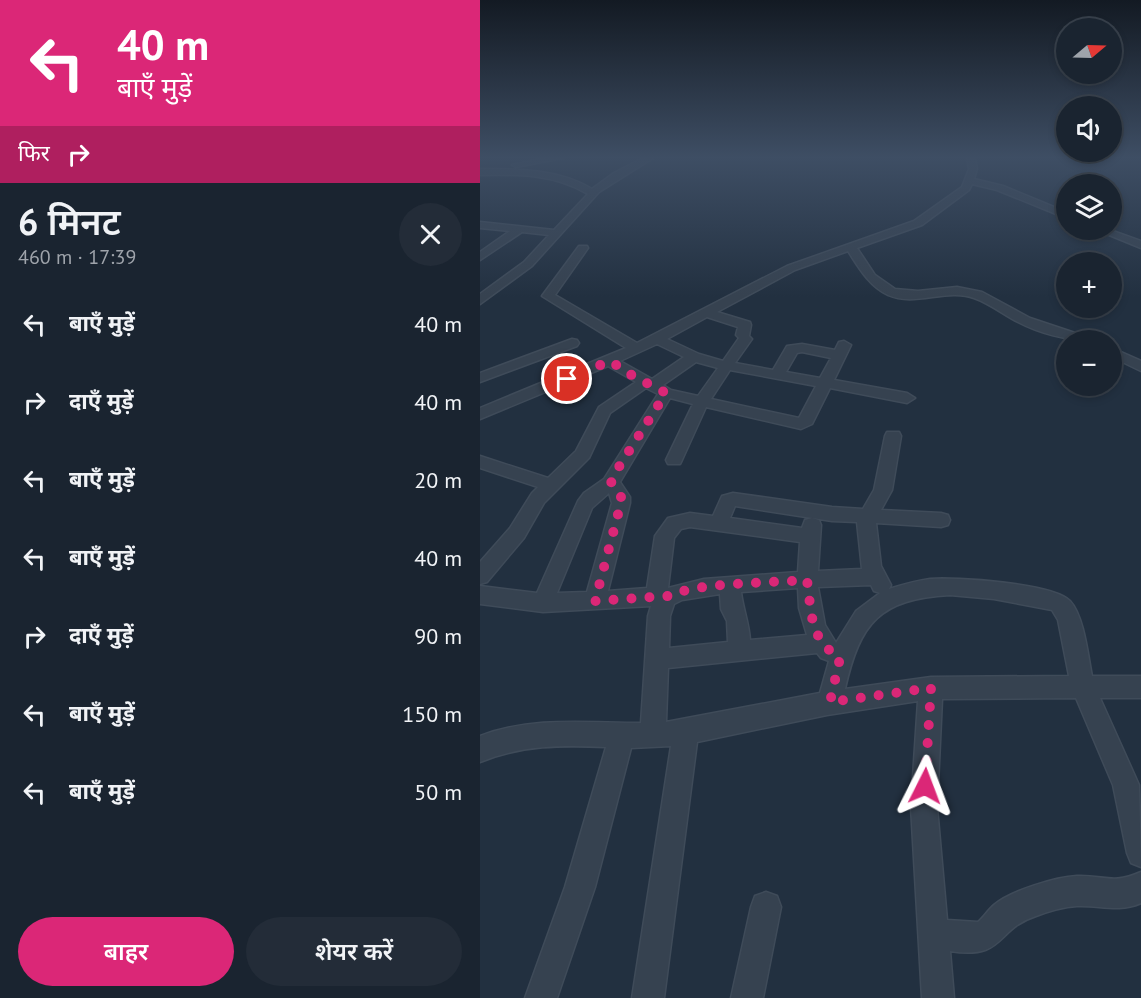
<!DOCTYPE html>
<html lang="hi">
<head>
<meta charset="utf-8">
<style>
	body { margin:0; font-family:"PT Sans","Noto Sans Devanagari",sans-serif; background:#232c38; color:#f1f3f6; height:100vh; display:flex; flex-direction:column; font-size:22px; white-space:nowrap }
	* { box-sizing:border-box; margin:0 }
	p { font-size:20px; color:#9fa4ab }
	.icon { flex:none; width:33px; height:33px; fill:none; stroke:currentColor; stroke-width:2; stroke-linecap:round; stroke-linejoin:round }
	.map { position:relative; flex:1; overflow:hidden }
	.details { display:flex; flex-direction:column; background:#1a2430; width:480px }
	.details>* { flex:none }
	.hud { background:#db2777; color:#fff; overflow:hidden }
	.needle { width:39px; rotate:71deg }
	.buttons { position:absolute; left:576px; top:18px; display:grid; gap:12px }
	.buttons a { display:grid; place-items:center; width:66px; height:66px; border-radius:50%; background:#1a2430; box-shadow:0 3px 9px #0003,0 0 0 2px #38414c; font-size:30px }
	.pin { position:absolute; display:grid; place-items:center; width:51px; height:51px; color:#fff; margin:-26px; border:3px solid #fff; border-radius:50%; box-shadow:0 2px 6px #0007 }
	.me { position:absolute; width:66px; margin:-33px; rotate:3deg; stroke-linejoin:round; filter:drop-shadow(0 0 4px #0008) }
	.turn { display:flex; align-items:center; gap:21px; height:126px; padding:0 18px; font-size:27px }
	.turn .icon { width:78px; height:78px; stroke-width:2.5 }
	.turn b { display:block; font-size:42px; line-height:51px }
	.then { display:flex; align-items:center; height:57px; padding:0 18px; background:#0003; gap:12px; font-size:22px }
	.round { display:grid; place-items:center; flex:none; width:63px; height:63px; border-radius:32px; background:#232c38 }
	.head { display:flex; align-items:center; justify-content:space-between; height:102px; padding:0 18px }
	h1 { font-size:36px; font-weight:600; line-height:45px }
	.primary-button { display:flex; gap:12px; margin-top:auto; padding:12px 18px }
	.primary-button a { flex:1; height:69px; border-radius:36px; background:#db2777; color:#fff; font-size:24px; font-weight:600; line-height:69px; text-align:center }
	.primary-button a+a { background:#232c38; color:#f1f3f6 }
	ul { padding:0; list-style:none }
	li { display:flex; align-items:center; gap:18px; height:78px; padding:0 18px }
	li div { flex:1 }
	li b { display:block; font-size:22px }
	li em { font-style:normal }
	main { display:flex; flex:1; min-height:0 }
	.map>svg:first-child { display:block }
</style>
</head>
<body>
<main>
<section class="details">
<div class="hud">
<div class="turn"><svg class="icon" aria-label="left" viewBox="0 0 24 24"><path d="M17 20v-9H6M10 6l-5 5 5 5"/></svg><div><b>40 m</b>बाएँ मुड़ें</div></div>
<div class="then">फिर<svg class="icon" aria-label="right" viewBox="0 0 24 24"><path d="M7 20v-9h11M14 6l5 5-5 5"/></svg></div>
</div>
<div class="head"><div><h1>6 मिनट</h1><p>460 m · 17:39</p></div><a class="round"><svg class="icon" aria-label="close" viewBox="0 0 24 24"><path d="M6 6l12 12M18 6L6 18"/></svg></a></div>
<ul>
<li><svg class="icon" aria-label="left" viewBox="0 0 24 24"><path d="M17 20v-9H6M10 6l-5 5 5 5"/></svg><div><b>बाएँ मुड़ें</b></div><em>40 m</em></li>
<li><svg class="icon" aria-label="right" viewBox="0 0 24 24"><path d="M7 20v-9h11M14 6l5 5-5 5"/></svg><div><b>दाएँ मुड़ें</b></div><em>40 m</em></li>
<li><svg class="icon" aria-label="left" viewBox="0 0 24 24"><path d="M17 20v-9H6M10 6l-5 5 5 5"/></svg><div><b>बाएँ मुड़ें</b></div><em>20 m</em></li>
<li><svg class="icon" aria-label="left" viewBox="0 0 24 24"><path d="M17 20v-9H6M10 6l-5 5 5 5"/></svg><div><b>बाएँ मुड़ें</b></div><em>40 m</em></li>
<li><svg class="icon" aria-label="right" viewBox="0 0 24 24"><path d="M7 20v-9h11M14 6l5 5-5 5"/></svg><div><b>दाएँ मुड़ें</b></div><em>90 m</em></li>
<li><svg class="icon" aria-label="left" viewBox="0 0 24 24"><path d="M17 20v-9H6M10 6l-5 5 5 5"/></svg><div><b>बाएँ मुड़ें</b></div><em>150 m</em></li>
<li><svg class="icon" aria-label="left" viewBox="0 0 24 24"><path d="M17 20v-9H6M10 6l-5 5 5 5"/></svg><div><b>बाएँ मुड़ें</b></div><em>50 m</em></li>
</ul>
<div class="primary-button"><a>बाहर</a><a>शेयर करें</a></div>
</section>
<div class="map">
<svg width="661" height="998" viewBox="0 0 661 998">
	<rect width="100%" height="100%" fill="#223040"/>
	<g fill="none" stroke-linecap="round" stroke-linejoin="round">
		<defs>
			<path id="minor" d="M66 158H83L36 167 32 165Z
				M163 158H173L119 192 52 266 0 304V294L44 262 69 235 42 232 0 260V252L30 231 0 228V222L74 230 108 194C74 174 38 174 0 175V169C39 169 78 169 112 189L134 173Z
				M487 158H495L497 169 494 179 523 186 586 212V218L517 190 492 184 489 190 442 225 377 248 395 275 415 289 438 291 477 287 502 292 550 318 607 337 608 340C585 340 559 333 538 322 524 315 509 303 494 298 467 288 435 307 408 295 389 286 379 268 368 251L315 270 237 312 270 322 271 325 269 336 272 339 255 363 293 370 307 346 322 344 355 350 359 342 364 341 371 345 354 380 427 393 435 398 427 403 350 388 332 424 321 429 226 407 202 460 200 464H188L186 460 213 404 190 398 140 482 150 497V503L128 591 167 588 175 536 188 518 210 513 233 516 242 496 253 493 352 507 383 509 394 490 405 436 407 432H419L421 436 412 490 401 510 461 513 468 515 470 520 468 525 461 527 396 523 401 566 411 585 409 589C422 585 435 581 450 579 475 577 573 583 590 601 604 616 608 656 612 676H661V698H620L659 785 661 867 651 863 647 853 633 785 596 698 462 699 457 807 467 920 498 922C504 917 508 910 514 905 530 891 576 877 597 876 626 875 631 885 661 872V903C638 913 620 905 597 906 583 907 569 911 556 916 515 929 526 960 470 951L474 998H442L431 807 438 701 347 715 217 742 184 998H152L191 746 151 748 115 887 77 998H45L85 887 126 747C82 745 42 745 0 762V736C53 716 106 723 161 723L168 616 171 606 63 612 0 604V586L57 593 98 501 104 493 124 479 178 394 166 388 130 413 109 458 64 503 44 538 7 582 0 584V562L30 528 52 493 58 487 0 468V456L68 478 96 451 119 407 156 382 128 366 0 419V408L146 348 62 296 99 246H107L108 248 75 295 157 343 307 266 434 221 482 187 489 169ZM227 317 258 327 256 335 259 338 243 361 219 354 187 339ZM177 344 204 357 172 379 140 361ZM322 352 351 358 340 378 306 372 317 353ZM216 362 238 368 218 396 191 390 183 385ZM250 370 336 386 319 418 231 399ZM129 493 132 503 107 592 77 593 112 508ZM255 506 352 521 377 522 382 569 338 571 341 525 339 520 332 518 325 520 322 528 250 518ZM210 527 320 542 318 572 224 579 188 588 194 538 201 529ZM391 585 394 591 400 593 376 611 356 643 345 625 338 587ZM318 588 319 608 327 635 270 640C269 623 263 609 261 592ZM240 594 241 609 247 621 248 642 189 648 190 616 194 604 202 600ZM470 595 514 599 572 610 578 620 589 676 451 677 365 689C380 622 400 599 470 595ZM337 653 341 658 349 661 340 693 186 722 188 668Z
				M617 230H630L661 241V248Z
				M92 339 97 340 99 343 97 346 0 382V373Z
				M632 348 661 361V371L632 357Z
				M286 892 297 896 301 907 283 998H251L271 907 275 896Z"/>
		</defs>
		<use href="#minor" stroke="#3f4b59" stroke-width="3"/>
		<use href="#minor" fill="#364250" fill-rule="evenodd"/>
	</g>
	<linearGradient id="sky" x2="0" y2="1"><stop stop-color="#131a23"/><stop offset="0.53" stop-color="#3e4e64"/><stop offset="1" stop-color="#3e4e64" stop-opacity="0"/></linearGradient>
	<rect width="661" height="297" fill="url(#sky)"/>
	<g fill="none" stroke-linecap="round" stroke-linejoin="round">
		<path stroke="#db2777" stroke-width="10" stroke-dasharray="0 18" d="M87 379 130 361 153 376 186 393 135 473 131 483 141 497V503L115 601 189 596C218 582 292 583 327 580 332 614 329 639 360 658L350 702 451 688 445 786"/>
	</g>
</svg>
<div class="buttons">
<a><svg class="needle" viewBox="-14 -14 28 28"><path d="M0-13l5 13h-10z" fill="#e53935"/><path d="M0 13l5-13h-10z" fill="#9fa4ab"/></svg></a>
<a><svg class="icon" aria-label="sound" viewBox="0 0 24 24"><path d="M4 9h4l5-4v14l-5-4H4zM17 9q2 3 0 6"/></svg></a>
<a><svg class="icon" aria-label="layers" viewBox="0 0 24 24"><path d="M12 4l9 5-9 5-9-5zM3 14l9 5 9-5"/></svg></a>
<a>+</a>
<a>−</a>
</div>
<div class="pin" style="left:87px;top:379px;background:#d93025"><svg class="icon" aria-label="arrive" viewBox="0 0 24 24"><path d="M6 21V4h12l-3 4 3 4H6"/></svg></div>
<svg class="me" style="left:445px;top:786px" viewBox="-20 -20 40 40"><path d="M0-17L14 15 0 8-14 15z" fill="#db2777" stroke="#fff" stroke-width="4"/></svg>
</div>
</main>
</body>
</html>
